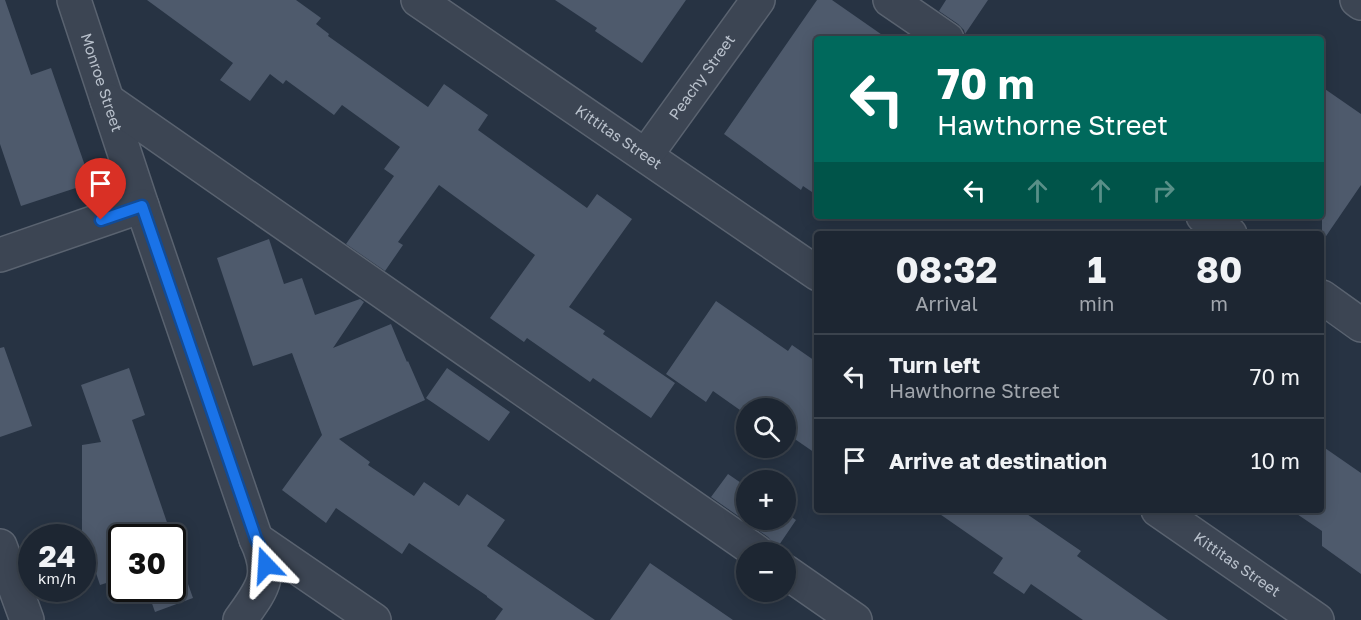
<!DOCTYPE html>
<html lang="en">
<head>
<meta charset="utf-8">
<style>
	body { margin:0; font-family:"Golos Text",sans-serif; background:#2a323e; color:#f1f3f6; height:100vh; display:flex; flex-direction:column; font-size:22px; white-space:nowrap }
	* { box-sizing:border-box; margin:0 }
	p { font-size:20px; color:#a0a5ac }
	.icon { flex:none; width:33px; height:33px; fill:none; stroke:currentColor; stroke-width:2; stroke-linecap:round; stroke-linejoin:round }
	.map { position:relative; flex:1; overflow:hidden }
	.panel { position:absolute; left:814px; top:231px; width:510px; height:282px; display:flex; flex-direction:column; background:#1d2632; border-radius:6px; box-shadow:0 3px 15px #0003,0 0 0 2px #3b434d }
	.panel>* { flex:none }
	.hud { position:absolute; left:814px; top:36px; width:510px; height:183px; border-radius:6px; box-shadow:0 3px 15px #0003,0 0 0 2px #3b434d; background:#00695c; color:#fff; overflow:hidden }
	.controls { position:absolute; left:736px; top:398px; display:grid; gap:12px }
	.controls a { display:grid; place-items:center; width:60px; height:60px; border-radius:50%; background:#1d2632; box-shadow:0 3px 15px #0003,0 0 0 2px #3b434d; font-size:30px }
	.speed { position:absolute; left:18px; top:524px; display:flex; gap:12px; font-size:30px; font-weight:700; text-align:center }
	.speed>* { display:grid; place-content:center; width:78px; height:78px; border-radius:50%; background:#1d2632; box-shadow:0 3px 15px #0003,0 0 0 2px #3b434d; line-height:1 }
	.speed small { font-size:15px; font-weight:400 }
	.speed .limit { border:3px solid #111; border-radius:9px; background:#fff; color:#111 }
	.pin { position:absolute; display:grid; place-items:center; width:51px; height:51px; color:#fff; margin:-62px -26px; border-radius:50% 50% 50% 0; rotate:-45deg; box-shadow:0 0 6px #0007 }
	.pin .icon { rotate:45deg }
	.me { position:absolute; width:66px; margin:-33px; rotate:340deg; stroke-linejoin:round; filter:drop-shadow(0 0 4px #0008) }
	.turn { display:flex; align-items:center; gap:21px; height:126px; padding:0 24px; font-size:27px }
	.turn .icon { width:78px; height:78px; stroke-width:2.5 }
	.turn b { display:block; font-size:42px; line-height:51px }
	.lanes { display:flex; align-items:center; height:57px; padding:0 24px; background:#0003; justify-content:center; gap:30px; direction:ltr }
	.lanes .off { opacity:.35 }
	.eta { display:flex; justify-content:space-evenly; align-items:center; height:102px; text-align:center }
	.eta b { font-size:36px; font-weight:700; line-height:42px }
	ul { padding:0; list-style:none }
	li { display:flex; align-items:center; gap:18px; height:84px; padding:0 24px; border-top:2px solid #3b434d }
	li div { flex:1 }
	li b { display:block; font-size:22px }
	li em { font-style:normal }
	.map>svg:first-child { display:block }
</style>
</head>
<body>
<div class="map">
<svg width="1361" height="620" viewBox="0 0 1361 620">
	<rect width="100%" height="100%" fill="#273343"/>
	<path fill="#4e5a6c" d="M0 0H5L31 75 51 68 91 183 21 206 0 144Z
		M147 0H296L321 18 316 24 329 34 328 36 428 107 444 84 488 115 478 130 587 208 597 194 632 219 569 307 605 331 603 334 675 383 651 418 593 378 590 382 527 338 524 342 490 318 535 255 439 185 398 242 403 245 385 271 346 244 394 176 384 169 400 147 342 105 334 115 286 80 283 84 270 74 250 101 220 80 233 63Z
		M555 0H686L642 63 595 31 597 28Z
		M817 0H832L888 39H818V196L803 186 801 190 724 134Z
		M946 0H988L965 34 964 30 958 24 939 11Z
		M1322 87 1361 114V185L1322 242Z
		M269 239 284 284 302 278 315 315 360 299 364 302 333 348 391 324 407 362 408 361 425 400 339 439 370 462 368 465 414 496 424 482 459 506 467 494 505 520 487 546 595 620H495L503 609 487 597V596L409 543 402 554 336 508 326 523 282 490 322 435 292 353 253 366 217 258Z
		M716 301 788 351 792 345 818 363V455L786 433V408H747V415L713 391 706 402 666 374Z
		M4 347 32 426 0 437V348Z
		M129 368 145 415 132 420 172 537H122V578L100 585 96 573 82 577V445L101 442 81 385Z
		M447 368 510 412 489 441 426 398Z
		M1322 446 1361 473V574L1322 546V531L1291 510H1322Z
		M728 474 747 487V519H786V513L796 520 775 551 774 544 768 537 711 497Z
		M934 510H1021L1081 551 1077 556 1168 620H1083L1031 584 1024 594 993 573 1003 558Z
		M172 539 193 598 155 612 148 592 141 594 139 588H172Z
		M32 555V578L24 558Z
		M650 563 733 620H610Z"/>
	<g fill="none" stroke-linecap="round" stroke-linejoin="round">
		<defs>
			<g id="minor">
				<path id="s1" d="M74 0 142 206 256 539C274 577 262 589 240 620"/>
				<path id="s2" d="M418 0 818 274"/>
				<path d="M890 0 947 39"/>
				<path d="M1357 0 1361 3"/>
				<path d="M107 100 757 552"/>
				<path id="s3" d="M646 155 758 0"/>
				<path d="M1203 216 1230 234"/>
				<path d="M0 255 142 206"/>
				<path d="M1322 297 1361 325"/>
				<path id="s4" d="M1158 510 1317 620"/>
				<path d="M256 539 374 620"/>
				<path d="M0 546 27 620"/>
				<path d="M786 572 855 620"/>
			</g>
		</defs>
		<use href="#minor" stroke="#5a6370" stroke-width="36"/>
		<use href="#minor" stroke="#3c4553" stroke-width="33"/>
	</g>
	<g fill="none" stroke-linecap="round" stroke-linejoin="round">
		<defs>
			<path id="route" d="M101 220 142 206 256 539 263 553 266 565"/>
		</defs>
		<use href="#route" stroke="#114b97" stroke-width="15"/>
		<use href="#route" stroke="#1a73e8" stroke-width="10"/>
	</g>
	<g text-anchor="middle" stroke-width="4.5" stroke-linejoin="round" paint-order="stroke">
		<g font-size="15" fill="#b9c1cc" stroke="#202a38">
			<text dy="5" stroke="none"><textPath href="#s3" startOffset="96">Peachy Street</textPath></text>
			<text dy="5" stroke="none"><textPath href="#s1" startOffset="87">Monroe Street</textPath></text>
			<text dy="5" stroke="none"><textPath href="#s2" startOffset="243">Kittitas Street</textPath></text>
			<text dy="5" stroke="none"><textPath href="#s4" startOffset="96">Kittitas Street</textPath></text>
		</g>
	</g>
</svg>
<div class="controls">
<a><svg class="icon" aria-label="search" viewBox="0 0 24 24"><circle cx="10" cy="10" r="6"/><path d="M15 15l6 6"/></svg></a>
<a>+</a>
<a>−</a>
</div>
<div class="speed"><div>24<small>km/h</small></div><div class="limit">30</div></div>
<div class="pin" style="left:101px;top:220px;background:#d93025"><svg class="icon" aria-label="arrive" viewBox="0 0 24 24"><path d="M6 21V4h12l-3 4 3 4H6"/></svg></div>
<svg class="me" style="left:266px;top:565px" viewBox="-20 -20 40 40"><path d="M0-17L14 15 0 8-14 15z" fill="#1a73e8" stroke="#fff" stroke-width="4"/></svg>
<div class="hud">
<div class="turn"><svg class="icon" aria-label="left" viewBox="0 0 24 24"><path d="M17 20v-9H6M10 6l-5 5 5 5"/></svg><div><b>70 m</b>Hawthorne Street</div></div>
<div class="lanes"><svg class="icon" aria-label="left" viewBox="0 0 24 24"><path d="M17 20v-9H6M10 6l-5 5 5 5"/></svg><svg class="icon off" aria-label="ahead" viewBox="0 0 24 24"><path d="M12 20V5M6 11l6-6 6 6"/></svg><svg class="icon off" aria-label="ahead" viewBox="0 0 24 24"><path d="M12 20V5M6 11l6-6 6 6"/></svg><svg class="icon off" aria-label="right" viewBox="0 0 24 24"><path d="M7 20v-9h11M14 6l5 5-5 5"/></svg></div>
</div>
<section class="panel">
<div class="eta">
<div><b>08:32</b><p>Arrival</p></div>
<div><b>1</b><p>min</p></div>
<div><b>80</b><p>m</p></div>
</div>
<ul>
<li><svg class="icon" aria-label="left" viewBox="0 0 24 24"><path d="M17 20v-9H6M10 6l-5 5 5 5"/></svg><div><b>Turn left</b><p>Hawthorne Street</p></div><em>70 m</em></li>
<li><svg class="icon" aria-label="arrive" viewBox="0 0 24 24"><path d="M6 21V4h12l-3 4 3 4H6"/></svg><div><b>Arrive at destination</b></div><em>10 m</em></li>
</ul>
</section>
</div>
</body>
</html>
